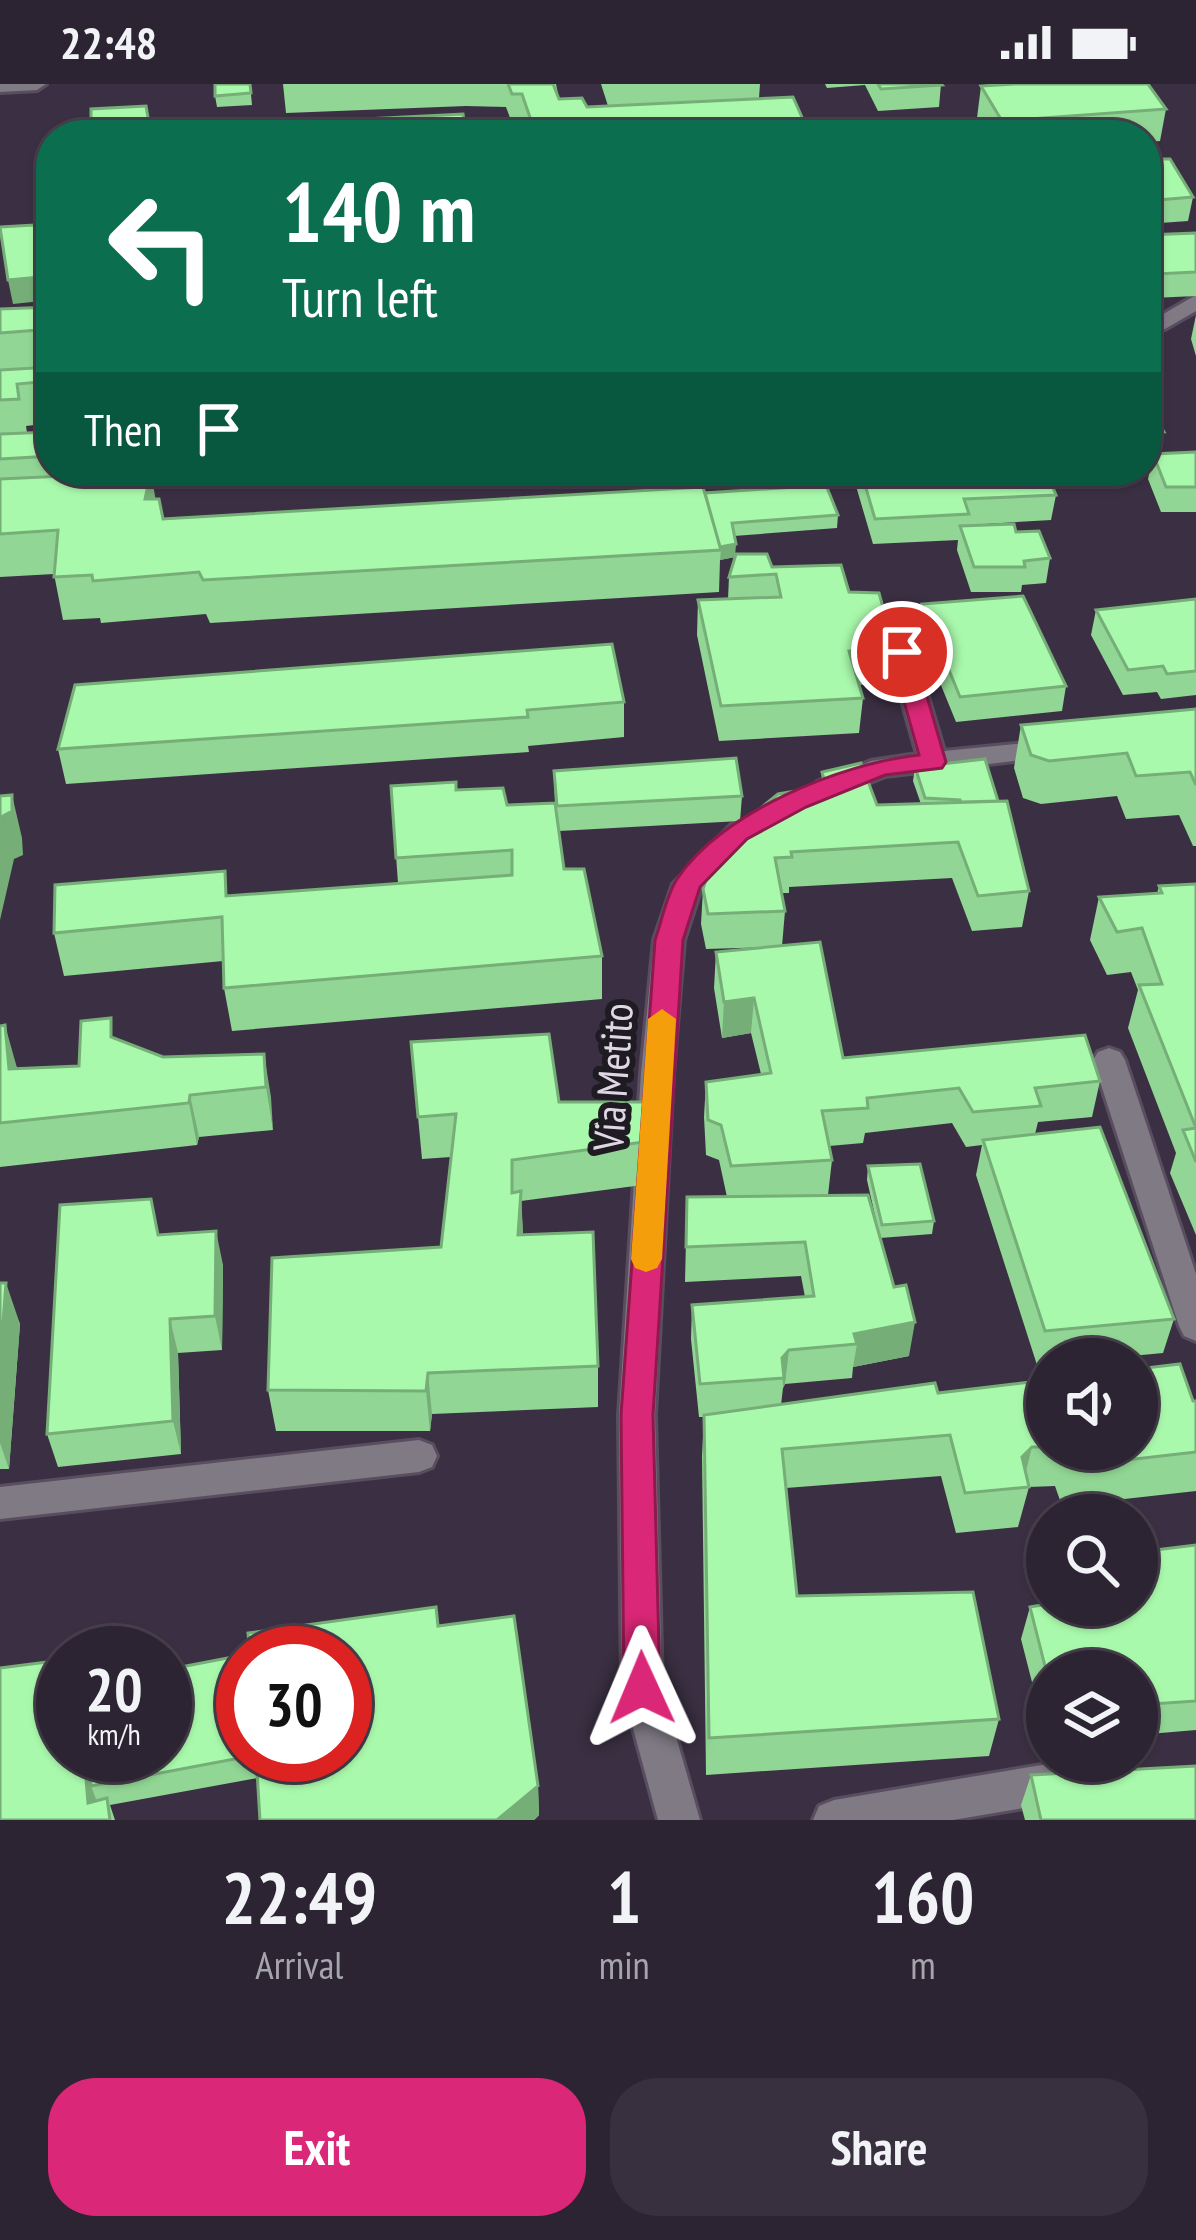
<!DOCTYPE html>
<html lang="en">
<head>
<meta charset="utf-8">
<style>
	body { margin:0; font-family:"PT Sans Narrow",sans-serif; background:#38303e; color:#f1f3f6; height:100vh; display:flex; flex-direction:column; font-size:45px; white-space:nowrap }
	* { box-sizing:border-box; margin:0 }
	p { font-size:39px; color:#a6a4ac }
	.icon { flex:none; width:66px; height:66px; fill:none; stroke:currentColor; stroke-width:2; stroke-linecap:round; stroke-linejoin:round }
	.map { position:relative; height:1736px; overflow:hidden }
	.drawer { display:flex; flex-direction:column; background:#2c2432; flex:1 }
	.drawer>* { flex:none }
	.top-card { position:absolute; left:36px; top:36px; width:1125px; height:366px; border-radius:48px; box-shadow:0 3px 9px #0004,0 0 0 3px #48414d; background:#0b6e4f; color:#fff; overflow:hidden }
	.buttons { position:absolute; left:1026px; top:1254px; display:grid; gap:24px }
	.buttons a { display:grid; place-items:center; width:132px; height:132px; border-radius:50%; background:#2c2432; box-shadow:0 3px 9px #0004,0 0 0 3px #48414d; font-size:60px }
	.speed { position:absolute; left:36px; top:1542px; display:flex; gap:24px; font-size:60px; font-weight:700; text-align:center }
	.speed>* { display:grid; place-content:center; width:156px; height:156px; border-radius:50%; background:#2c2432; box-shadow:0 3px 9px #0004,0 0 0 3px #48414d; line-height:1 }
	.speed small { font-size:30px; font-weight:400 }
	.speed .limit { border:18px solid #d22; background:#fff; color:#111 }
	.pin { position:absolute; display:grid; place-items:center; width:102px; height:102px; color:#fff; margin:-51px; border:6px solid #fff; border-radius:50%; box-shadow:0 3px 12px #0007 }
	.me { position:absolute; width:132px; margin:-66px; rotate:359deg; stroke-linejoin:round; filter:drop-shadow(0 0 9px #0008) }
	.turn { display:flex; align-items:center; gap:42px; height:252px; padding:0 48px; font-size:54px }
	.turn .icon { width:156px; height:156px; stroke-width:2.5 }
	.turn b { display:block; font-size:84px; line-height:102px }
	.then { display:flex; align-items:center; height:114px; padding:0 48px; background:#0003; gap:24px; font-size:45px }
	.eta { display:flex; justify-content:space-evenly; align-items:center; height:204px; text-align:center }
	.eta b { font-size:72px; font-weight:600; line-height:84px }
	.action { display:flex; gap:24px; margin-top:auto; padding:24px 48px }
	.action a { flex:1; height:138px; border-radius:48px; background:#db2777; color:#fff; font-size:48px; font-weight:600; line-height:138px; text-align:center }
	.action a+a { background:#38303e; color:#f1f3f6 }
	.status { display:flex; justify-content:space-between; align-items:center; height:84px; padding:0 60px; background:#2c2432; direction:ltr }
	.status svg { height:33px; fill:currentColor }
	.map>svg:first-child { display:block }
</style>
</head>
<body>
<div class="status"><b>22:48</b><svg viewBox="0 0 49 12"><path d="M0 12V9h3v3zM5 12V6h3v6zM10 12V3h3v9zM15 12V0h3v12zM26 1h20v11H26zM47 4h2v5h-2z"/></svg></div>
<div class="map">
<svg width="1196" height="1736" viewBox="0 0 1196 1736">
	<rect width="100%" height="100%" fill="#3b3043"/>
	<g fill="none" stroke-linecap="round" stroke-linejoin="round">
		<defs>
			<path id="minor" d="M0 0H46L37 6 0 8Z
				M1196 211V227L1165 245H1149L1146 240Z
				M891 524 904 532 944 667 1056 656 1066 659 1070 665 1066 671 885 692 837 712H817L813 705 817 698 871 677 917 670 878 532Z
				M741 738 755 748 701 804 684 856 673 989 655 1331 662 1604 700 1736H658L622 1604 619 1331 641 989 654 856 673 800 731 741Z
				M1109 964 1120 968 1125 976 1196 1190V1257L1184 1252 1179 1242 1093 976 1098 968Z
				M419 1356 432 1361 437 1372 432 1383 419 1388 0 1435V1403Z
				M1065 1677 1079 1683 1085 1697 1079 1711 1065 1717 953 1736H813L819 1722 834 1716Z"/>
		</defs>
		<use href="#minor" stroke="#594e60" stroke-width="6"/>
		<use href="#minor" fill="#7f7a84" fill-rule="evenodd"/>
	</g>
	<path fill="#91d694" d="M250 0 252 21 217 23 215 12Z
		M283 0H556L559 15 587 23 608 22 601 0H760L759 14 808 47 807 51H526L523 42H513L506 23 466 22 286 29Z
		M825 0H941L939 23 878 27 865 1 827 4Z
		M981 2 1166 25 1160 57 1146 58V51H987L977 34Z
		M1146 75 1193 113 1188 137 1146 140Z
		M1196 149V212L1152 214 1146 203V151Z
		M51 223V339L26 342 27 349 51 348V387H94V391L156 415 163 435 705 409 838 431 837 444 734 452 735 473 849 508 894 563 890 598 859 601 863 614 859 649 719 657 697 551 698 516 728 515 729 493 735 473 720 476 719 508 210 539 206 530 101 539 100 534 63 536 54 490 0 493V225Z
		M1196 231V272L1191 255Z
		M1146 318 1164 348 1159 370 1196 368V428H1161L1148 395 1153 373H1146Z
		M857 387H1046L1056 411 1051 436 968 441 1016 448 1050 474 1046 499 1022 501 1021 508H971L957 466 958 456 873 460 856 402Z
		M1196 515V611L1161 615 1157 608 1123 611 1091 551 1096 526Z
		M922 520 1066 602 1062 627 956 638 918 545Z
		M624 618V653L528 662 529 668 66 700 58 665Z
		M1196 625V762H1193L1179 731 1126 735 1117 712 1041 720 1023 714 1014 684 1021 641Z
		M985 675 1029 807 1022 843 972 847 952 794 789 803V809H782L785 827 782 862 843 974 1100 997 1092 1033 1038 1038 1035 1050 1174 1235 1163 1269 1099 1275H1047V1280L1037 1281 976 1091 982 1061 966 1063 952 1039 865 1049 863 1059 829 1062 832 1076 828 1111 909 1272 853 1283 852 1294 785 1300 783 1304 781 1321 938 1309 1047 1296V1365H1137L1193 1317H1196V1407L1062 1422 1055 1402 1029 1403 1018 1443 956 1449 941 1392 786 1404 797 1512 999 1635 989 1672 706 1691 702 1372 704 1333H699L691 1255 692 1221 805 1213 801 1192 685 1198 687 1113H727L719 1076 706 1071 704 1033 706 998 761 990 751 949 722 954 714 904 716 868 772 863 706 865 701 840 703 805 821 703 822 688 877 721 921 720 913 697 915 683Z
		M554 687 742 712 740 737 559 747 564 785 602 872V915L232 947 224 904 223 877 64 892 54 849 229 811 398 799 391 702 457 706 507 721 555 722Z
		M1196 800V1151L1170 1089 1176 1069 1128 944 1138 906 1131 888 1107 891 1090 856 1099 813 1157 810 1159 802Z
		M0 942 17 984 79 982 116 954 163 973 264 970 273 1046 199 1053 197 1061 0 1083Z
		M411 958 559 1018H653L650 1100 521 1117 523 1151 598 1282V1323L432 1330 430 1347H276L268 1306 441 1163 451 1073 422 1075Z
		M868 1082 934 1137 932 1150 880 1154 867 1096Z
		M159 1151 223 1181 222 1266 178 1269 181 1370 58 1383 47 1350Z
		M0 1199 20 1240 9 1385H0Z
		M1196 1461V1646L1137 1651V1587H1047V1657L1021 1555 1030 1523 1137 1521V1474L1139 1468Z
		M438 1542 538 1702 539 1731 534 1736H260L258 1694 110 1721 115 1736H0L63 1671Z
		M1031 1691 1196 1736H1025L1021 1721Z"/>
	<path fill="#76ae78" d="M51 192V216L13 220 8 196Z
		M151 388 158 430 145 415Z
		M736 460 735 473 720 476 721 466H711Z
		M12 711 22 754 23 771 14 775 0 836V744Z
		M754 914 751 949 722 954 724 918Z
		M5 941 17 984 9 985Z
		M264 970 271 1013 273 1046 266 1003Z
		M190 1011 199 1053 197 1061 189 1019Z
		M521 1107 523 1150 520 1193 518 1151Z
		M216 1147 223 1181 222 1266 215 1232Z
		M6 1199 20 1240 9 1385 0 1359V1277Z
		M170 1235 178 1269 181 1370 173 1337Z
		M915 1238 909 1272 853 1283 857 1260 854 1250Z
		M789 1266 785 1300 783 1304 782 1274Z
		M428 1289 432 1330 430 1347 426 1307Z
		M1032 1363 1022 1403V1373Z
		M84 1671H95L91 1702 99 1723 88 1719Z
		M538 1702 539 1731 534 1736H497Z"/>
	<path fill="#a9f9ac" stroke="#76ae78" stroke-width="3" d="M215 0H250L251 9 215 12Z
		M508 0H553L559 15 582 14 587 23 793 13 808 47 743 51H597L595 47 568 51H536L522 10H512Z
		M878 0H941L942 1 881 5Z
		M1015 0H1148L1166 25 1002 37 981 2Z
		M146 22 150 45H163V51H91V25Z
		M463 30 466 51H266V40Z
		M1146 75H1170L1193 113 1146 117Z
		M51 140V192L8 196 0 143Z
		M1196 149V188L1156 190 1146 171V151Z
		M51 223V245L0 249V225Z
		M51 283V297L17 300 19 315 0 316V286Z
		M1146 318 1164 348 1146 349Z
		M51 348V372L0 375V350Z
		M1196 368V403H1166L1153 370Z
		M861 387H1046L1056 411 964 415 969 430 875 435Z
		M151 388 145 415H159L163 435 703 403 721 466 203 496 199 488 93 497 92 491 54 493 58 446 0 450V395Z
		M826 401 838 431 732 439 736 460 720 463 705 409Z
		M1014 440 1016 448 1039 447 1050 474 1024 477 1025 483H974L960 442Z
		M736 470H767L772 483 841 481 849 508 879 509 894 563 849 567 863 614 721 622 698 516 781 513 776 490 729 493Z
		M1023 512 1066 602 960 613 922 520Z
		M1196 515V587L1167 590 1163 582 1128 586 1096 526Z
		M612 560 624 618 527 626 528 633 58 665 75 601Z
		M1196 625V701L1190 688 1136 692 1127 669 1049 677 1031 671 1021 641Z
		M736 674 742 712 557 722 554 687Z
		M985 675 998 717 961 718 960 716 925 714 915 683Z
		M861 679 877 721 1007 717 1029 807 978 812 958 758 791 768 792 773 775 774 785 827 708 830 703 805 716 765 740 741 778 710 826 702 822 688Z
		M456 698V706L503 704 507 721 555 719 564 785H584L602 872 224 904 222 833 54 849 55 801 225 787 226 812 512 791V766L396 774 391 702Z
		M12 711V727L3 732 0 744V712Z
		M1196 800V1044L1139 901 1162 900 1142 844 1117 848 1099 813 1162 809 1159 802Z
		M820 858 843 974 1085 951 1100 997 1035 1004 1041 1022 973 1028 959 1004 867 1014 868 1024 822 1027 832 1076 731 1082 721 1041 708 1036 706 998 771 989 754 914 724 918 716 868Z
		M111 934V953L163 973 264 970 266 1003 190 1011 189 1019 0 1039V942L5 941 9 985 79 982 81 937Z
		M549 950 559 1018H653L651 1057 512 1076V1109L521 1107 518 1151 593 1148 598 1282 428 1289 426 1307 268 1306 272 1174 441 1163 456 1030 418 1033 411 958Z
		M1100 1043 1174 1235 1045 1247 983 1056Z
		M1196 1044V1078L1183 1046Z
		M920 1080 934 1137 882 1141 868 1082Z
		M868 1111 894 1203 906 1201 915 1238 854 1250 857 1260 789 1266 782 1274 784 1294 700 1300 692 1221 814 1212 805 1158 686 1163 687 1113Z
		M151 1115 158 1151 216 1147 215 1232 170 1235 173 1337 47 1350 60 1121Z
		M0 1199H6L0 1277Z
		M1180 1280 1193 1317H1196V1368L1074 1382 1067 1365H1137V1285Z
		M1047 1296V1363H1032L1022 1373 1029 1403 965 1409 950 1351 782 1365 797 1512 973 1508 999 1635 709 1654 704 1331 935 1299 938 1309Z
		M1196 1461V1617L1137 1621V1587H1047V1590L1030 1523 1047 1520 1137 1521V1490L1147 1489 1139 1468Z
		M436 1523 438 1542 514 1532 538 1702 497 1736H260L256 1671H345V1569H250L248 1549Z
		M243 1571V1671H256L91 1702 89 1671H165V1586Z
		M63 1576V1671H84L88 1719 107 1714 110 1736H0V1584Z
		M1196 1682V1736H1041L1031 1691Z"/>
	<path fill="#db2777" stroke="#8e194d" stroke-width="3" d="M902 561 914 568 946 678 942 684 885 691 806 723 747 755 700 803 683 856 653 1331 660 1604 655 1615 642 1620 629 1615 624 1604 621 1331 655 856C662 837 666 812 677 795 721 728 842 679 919 671L890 568Z"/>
	<path fill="#f59e0b" d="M662 925 676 935 662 1175 657 1184 646 1188 635 1184 631 1175 648 935Z"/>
	<g text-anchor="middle" stroke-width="12" stroke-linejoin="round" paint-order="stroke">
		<g font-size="42" fill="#dfd8e4" stroke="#1f1b23">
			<text transform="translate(613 993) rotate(-86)" y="15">Via Metito</text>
		</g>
	</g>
</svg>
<div class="buttons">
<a><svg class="icon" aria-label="sound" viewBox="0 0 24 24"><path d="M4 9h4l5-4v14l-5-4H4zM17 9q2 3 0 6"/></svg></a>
<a><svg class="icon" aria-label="search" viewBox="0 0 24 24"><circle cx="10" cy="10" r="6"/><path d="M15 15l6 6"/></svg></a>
<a><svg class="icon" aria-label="layers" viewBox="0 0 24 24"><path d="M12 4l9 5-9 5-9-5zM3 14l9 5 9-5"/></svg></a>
</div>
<div class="speed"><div>20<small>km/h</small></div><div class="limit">30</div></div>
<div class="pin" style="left:902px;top:568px;background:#d93025"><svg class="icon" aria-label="arrive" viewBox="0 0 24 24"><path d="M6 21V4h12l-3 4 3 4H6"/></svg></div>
<svg class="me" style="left:642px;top:1604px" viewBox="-20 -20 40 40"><path d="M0-17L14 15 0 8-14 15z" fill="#db2777" stroke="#fff" stroke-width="4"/></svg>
<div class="top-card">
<div class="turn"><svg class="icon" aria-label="left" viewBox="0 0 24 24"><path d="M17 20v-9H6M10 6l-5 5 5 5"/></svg><div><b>140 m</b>Turn left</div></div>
<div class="then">Then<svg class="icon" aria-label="arrive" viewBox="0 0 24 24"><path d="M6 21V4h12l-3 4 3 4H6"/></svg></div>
</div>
</div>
<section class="drawer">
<div class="eta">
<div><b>22:49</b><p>Arrival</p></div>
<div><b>1</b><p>min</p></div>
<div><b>160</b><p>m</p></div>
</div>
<div class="action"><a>Exit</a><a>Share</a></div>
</section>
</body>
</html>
